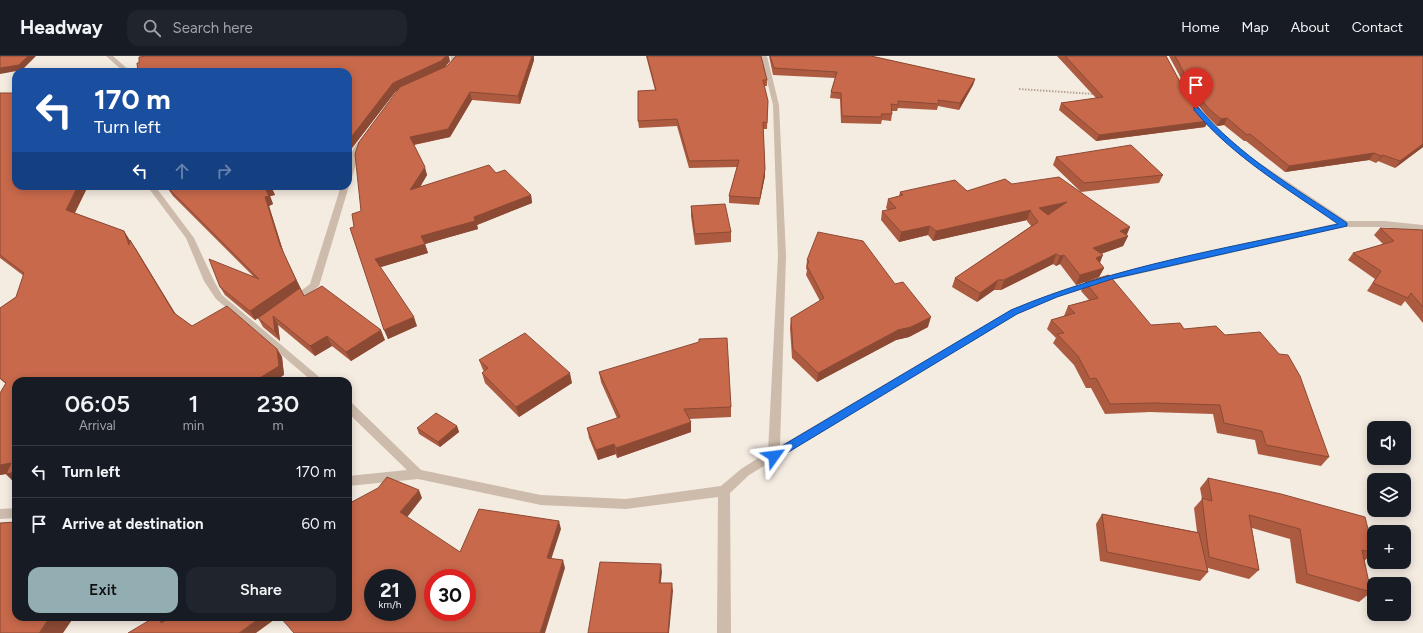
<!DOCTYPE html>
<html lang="en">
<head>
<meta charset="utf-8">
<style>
	body { margin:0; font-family:Figtree,sans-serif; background:#20242c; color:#f1f3f6; height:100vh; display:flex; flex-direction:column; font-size:15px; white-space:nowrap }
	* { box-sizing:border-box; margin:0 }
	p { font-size:13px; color:#9ea1a6 }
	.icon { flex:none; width:22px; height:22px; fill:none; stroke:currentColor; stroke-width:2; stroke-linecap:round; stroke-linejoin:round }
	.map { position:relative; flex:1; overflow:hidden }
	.panel { position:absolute; left:12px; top:321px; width:340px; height:244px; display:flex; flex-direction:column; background:#171b24; border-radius:12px; box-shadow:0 2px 10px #0003 }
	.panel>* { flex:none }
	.top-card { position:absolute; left:12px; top:12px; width:340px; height:122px; border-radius:12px; box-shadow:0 2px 10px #0003; background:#1a4fa0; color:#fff; overflow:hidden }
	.controls { position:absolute; left:1367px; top:365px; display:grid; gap:8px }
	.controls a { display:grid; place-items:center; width:44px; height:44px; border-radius:8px; background:#171b24; box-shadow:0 2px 10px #0003; font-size:20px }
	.speed { position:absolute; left:364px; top:513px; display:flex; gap:8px; font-size:20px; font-weight:700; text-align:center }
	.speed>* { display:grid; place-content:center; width:52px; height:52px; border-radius:50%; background:#171b24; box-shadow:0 2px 10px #0003; line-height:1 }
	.speed small { font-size:10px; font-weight:400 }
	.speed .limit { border:6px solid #d22; background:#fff; color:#111 }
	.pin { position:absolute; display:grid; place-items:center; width:34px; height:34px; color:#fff; margin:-41px -17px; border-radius:50% 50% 50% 0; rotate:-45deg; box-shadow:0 0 4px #0007 }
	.pin .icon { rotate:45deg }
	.me { position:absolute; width:44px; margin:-22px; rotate:59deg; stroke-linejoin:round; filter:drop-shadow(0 0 3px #0008) }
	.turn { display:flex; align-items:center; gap:14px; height:84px; padding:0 16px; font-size:18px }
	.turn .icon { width:52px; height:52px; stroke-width:2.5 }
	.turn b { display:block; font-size:28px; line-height:34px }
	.lanes { display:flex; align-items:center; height:38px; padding:0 16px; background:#0003; justify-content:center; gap:20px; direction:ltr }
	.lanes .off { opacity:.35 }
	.eta { display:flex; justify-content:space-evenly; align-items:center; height:68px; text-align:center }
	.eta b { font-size:24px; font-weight:600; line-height:28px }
	.cta { display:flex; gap:8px; margin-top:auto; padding:8px 16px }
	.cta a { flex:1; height:46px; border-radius:12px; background:#92aeb2; color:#111; font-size:16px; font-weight:600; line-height:46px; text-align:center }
	.cta a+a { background:#20242c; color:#f1f3f6 }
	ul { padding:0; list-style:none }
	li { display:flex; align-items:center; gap:12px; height:52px; padding:0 16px; border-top:1px solid #363941 }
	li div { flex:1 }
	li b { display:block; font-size:15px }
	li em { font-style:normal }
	header { display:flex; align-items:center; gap:24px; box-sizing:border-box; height:56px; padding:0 20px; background:#171b24; border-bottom:1px solid #363941 }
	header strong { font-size:19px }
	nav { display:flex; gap:22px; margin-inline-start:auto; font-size:14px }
	.search { width:280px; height:36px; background:#20242c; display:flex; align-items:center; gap:10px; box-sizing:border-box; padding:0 14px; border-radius:12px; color:#9ea1a6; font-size:15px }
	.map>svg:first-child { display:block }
</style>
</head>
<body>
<header>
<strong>Headway</strong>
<div class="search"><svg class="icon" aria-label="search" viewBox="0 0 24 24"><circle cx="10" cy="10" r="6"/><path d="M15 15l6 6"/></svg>Search here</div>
<nav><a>Home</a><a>Map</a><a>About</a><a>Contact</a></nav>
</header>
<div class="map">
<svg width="1423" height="577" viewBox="0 0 1423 577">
	<rect width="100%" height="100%" fill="#f4ebe1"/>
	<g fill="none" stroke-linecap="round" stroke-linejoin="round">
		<path stroke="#b9a596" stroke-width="2" stroke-dasharray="1.5 1.5" stroke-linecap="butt" d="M1019 33 1094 38"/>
		<path fill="#cdbbac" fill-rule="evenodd" d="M106 0H113L131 16H124Z
			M450 0H456L458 5 448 15 445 13 452 5Z
			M761 0H767L779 49 786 200 780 390 1011 254C1115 210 1228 192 1338 167 1288 134 1238 103 1197 58V56H1201L1217 72 1252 102 1347 165H1384L1423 169V175L1384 171H1345L1112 224 1057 241 1017 258 749 419 730 437 731 577H717L718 441 626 453 541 449 418 423 348 430V420L407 414 348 357V346L352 347 421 414 541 439 626 443 721 430 741 413 768 396 778 200 773 49Z
			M358 86H361L365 88 361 93 352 121 348 123C348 110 349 97 358 86Z
			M348 129 349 130 319 230 296 247H290L288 245 290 243 310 228 341 130H348Z
			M147 130H155L194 182 214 225 222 239 324 325H312L216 243 204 225 186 182Z
			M16 452V462L0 463V453Z"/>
	</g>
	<path fill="#ac5a40" d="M456 0H534V4L520 48 472 44 450 81 414 89 427 119 420 131 496 117 531 139 532 147 477 169 478 173 425 188 428 197 380 211 417 270 388 283 354 171 361 155 398 34 396 35 352 92 348 16 450 5 445 11 447 10Z
		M646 0H761L767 24V30H764L768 45 767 73H763L765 113V120L759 149 729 147V140L737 111 689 112 677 70 639 72 638 65 655 34Z
		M769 0H871L975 23 973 29 959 54 938 50 937 54 898 52 897 55H892V58L891 65 882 64 881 68 841 67 840 43 830 42 831 36 835 22 773 19Z
		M1057 0H1166L1185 35 1208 65 1205 71 1096 85 1059 54 1061 47 1096 42Z
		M1169 0H1423V91L1395 112 1378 105 1376 107 1369 104 1285 116 1246 85H1244L1224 69 1217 70 1206 59 1189 37Z
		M0 37 16 130H88L75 157 124 175 130 185 136 193 175 258 192 270 277 293 282 301 284 319 16 325 15 427 6 418 0 419V337L6 328 0 323V252L16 241 24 220 0 202Z
		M1056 101 1163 119 1159 127 1081 136 1053 109Z
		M1012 128 1128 180 1123 190 1101 198 1100 207 1104 212 1099 221 1076 229 1060 208 1056 210 1053 208 1001 234H994L977 246 952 231 955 222 1031 170 1027 165V164L933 185 928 179 899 186 881 164 882 155 888 154 886 152 888 143 899 140 900 136 967 135Z
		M166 130H270L275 139 270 140 273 148 269 150 284 198 304 240 385 284 351 305 332 290 315 300 278 269 280 285 263 271 258 262 255 264 225 239 220 231 253 220 173 140Z
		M691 150 731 176V186L695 189 691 160Z
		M1380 172 1423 174V267L1405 245 1401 250 1367 235 1375 223 1348 204 1353 197 1383 188 1374 179Z
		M807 204 895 228 928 271 909 281 896 284 817 326 792 302 790 272 791 262 820 245 806 219 807 214 806 213Z
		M1085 226 1151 269 1184 273 1329 401 1321 410 1258 398 1255 384 1217 377 1213 358 1150 356 1105 358 1091 332H1086L1074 309 1053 287 1056 282 1047 273 1051 264 1064 260 1068 250 1089 244 1081 235Z
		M479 304 572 327 519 361 485 327 482 317 484 315 483 314Z
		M599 316 731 351V361L689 363 691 376 617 402 616 398 598 404 589 382 587 372 617 362 601 326Z
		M457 370 459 376 440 391 419 378 417 372Z
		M1208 422 1374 497 1364 505 1371 536 1359 546 1296 527 1290 483 1252 472 1259 514 1249 523 1208 512V516L1200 525 1100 505 1096 468 1102 458 1197 476 1194 452 1202 443 1200 432Z"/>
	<path fill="#8c4a34" d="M28 0H36L22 14 0 18V12Z
		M446 0H449L450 5 443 13 396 35 352 92 348 104V86L349 84 393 27Z
		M532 0H534V4L520 48 518 40Z
		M975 23 973 29 959 54 960 47Z
		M470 36 472 44 450 81 412 89 410 81Z
		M1227 62 1224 69 1217 70 1221 63Z
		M1208 65 1205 71 1096 85 1099 79Z
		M1423 88V91L1395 112 1400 105Z
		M1374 97 1369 104 1285 116 1289 110Z
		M1383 99 1378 105 1376 107 1381 100Z
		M425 111 427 119 413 143 410 134Z
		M765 113V120L759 149 760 142Z
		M78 130H88L72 162 66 154Z
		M271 130 275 139 270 140 273 148 269 150 284 198 301 233 255 264 250 255 280 189 265 141V132Z
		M531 139 532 147 477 169 478 173 425 188 428 197 378 212 375 203 421 180 474 161Z
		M1067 146 1064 156 1035 162 1039 152Z
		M1031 154 1030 155 1027 164 933 185 936 175Z
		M930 170 928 179 899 186 901 176Z
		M1130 171 1126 181 1128 180 1123 190 1089 202 1093 192 1120 175Z
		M124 175 129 183 135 197 129 189Z
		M130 184 136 193 180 265 174 257Z
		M1056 198 1053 208 1001 234 1004 224Z
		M1064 199 1060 208 1056 210 1060 200Z
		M1103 199 1099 209 1096 202Z
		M1104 212 1099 221 1076 229 1080 219Z
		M998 224 994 234 977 246 980 237Z
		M273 260 278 269 280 285 275 276Z
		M414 261 417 270 388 283 384 274Z
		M931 261 928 271 909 281 896 284 817 326 818 317 898 274Z
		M381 274 385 284 351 305 346 296Z
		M327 280 332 290 315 300 310 290Z
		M277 293 282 301 284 319 275 325H255Z
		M570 317 572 327 519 361 516 351Z
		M691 366V376L617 402 616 392Z
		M457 370 459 376 440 391 438 386Z
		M614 388 616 398 598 404 596 394Z
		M11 407 16 416 0 419V409Z
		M16 416V427H15L6 418Z
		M419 434 422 442 405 464 400 456Z
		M559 465 561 473 549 510 547 502Z
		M563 504 565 512 545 577H540Z
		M661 508 662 516 660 534 659 527Z
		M672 527 673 535 669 577H668Z
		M50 561H74L63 577H39Z
		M158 561H159L166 567H161Z
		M261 561H278L256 577H239Z"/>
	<path fill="#c8694b" stroke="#8c4a34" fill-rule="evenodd" d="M0 0H28L19 9 0 12Z
		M146 0H446L441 5 393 27 349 84 348 86V16H138L137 7H139V1Z
		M456 0H532L518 40 470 36 448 73 410 81 425 111 410 134 489 109 496 117 505 114 531 139 474 161 475 165 421 180 425 188 375 203 414 261 384 274 350 172 354 171 352 158 361 155 355 98 359 86 400 31 447 10Z
		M647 0H761L767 24H763L768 45 767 67 763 66 765 113 760 142 729 140 739 104 689 105 677 63 638 65V35L656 34Z
		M770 0H871L975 23 960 47 938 44 939 48 898 45V49L891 48 892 58H881L882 61 842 60 841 37 831 36 837 16 774 12Z
		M1065 0H1166L1185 35 1208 65 1099 79 1061 47 1103 41Z
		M1175 0H1423V88L1400 105 1383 99 1381 100 1374 97 1289 110 1250 78 1247 79 1227 62 1221 63 1209 53 1192 31Z
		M0 37H16V130H78L66 154 124 175 129 189 130 184 174 257 192 270 227 250 277 293 279 310 255 325H16V416L6 418 11 407 0 409V337L6 327 0 322V252L16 241 24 217 0 199Z
		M1131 89 1163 119 1084 127 1056 101Z
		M1059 121 1130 171 1120 175 1128 180 1093 192 1103 199 1096 202 1104 212 1080 219 1064 199 1060 200 1056 198 1004 224H998L980 237 955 222 1038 166 1030 155 1031 154 936 175 930 170 901 176 882 155 896 152 888 143 903 139 900 136 955 124 967 135 1005 123 1012 128ZM1067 146 1048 159 1039 152Z
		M169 130H270L265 132 269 140 265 141 280 189 296 224 250 255 220 231 209 203 259 223 168 132 170 131Z
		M725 148 731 176 695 178 691 150Z
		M1380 172 1423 174V251L1411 237 1408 242 1373 227 1381 215 1353 197 1394 185Z
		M818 176 863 185 895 228 903 226 931 261 911 271 898 274 818 317 793 293 791 262 824 242 807 210 809 205 807 204Z
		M1109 219 1151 269 1180 267 1184 273 1216 270 1225 279 1260 276 1279 298 1288 299 1300 320 1329 401 1266 389 1262 375 1224 367 1220 349 1155 347 1110 348 1096 322 1090 323 1078 300 1057 278 1064 277 1051 264 1075 257 1068 250 1098 242 1085 226Z
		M322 230 381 274 346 296 327 280 310 290 273 260 275 276 258 262 300 232 304 240Z
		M525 277 570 317 516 351 482 317 488 312 479 304Z
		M727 282 731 351 684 353 691 366 616 392 614 388 596 394 587 372 620 361 599 316 699 286V283Z
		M436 357 457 370 438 386 417 372Z
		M387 421 419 434 400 456 460 496 479 453 559 465 547 502 563 504 540 577H294L280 561H348V448L378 432ZM373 522H407V556H373ZM433 522H467V556H433Z
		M1208 422 1281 438 1365 461 1374 497 1362 494 1371 536 1307 518 1300 473 1249 459 1259 514 1209 501 1202 442 1212 445Z
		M1102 458 1199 477 1208 516 1107 496Z
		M16 466V561H50L39 577H0V467Z
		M600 506 661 508 659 527H672L668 577H588Z
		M155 561H158L161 567 171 561H261L239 577H128Z"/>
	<path fill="#1a73e8" stroke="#114b97" d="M1194 51H1198C1239 100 1295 132 1347 167V170L1112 223 1057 241 1017 258 777 403H770L769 400 770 397 1011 254C1115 210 1228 192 1338 168 1288 133 1233 101 1194 54Z"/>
</svg>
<div class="controls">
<a><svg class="icon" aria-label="sound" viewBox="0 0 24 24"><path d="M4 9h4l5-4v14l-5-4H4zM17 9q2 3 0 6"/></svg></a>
<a><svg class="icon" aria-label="layers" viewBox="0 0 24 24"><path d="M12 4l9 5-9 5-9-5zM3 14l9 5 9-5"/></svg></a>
<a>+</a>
<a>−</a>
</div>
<div class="speed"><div>21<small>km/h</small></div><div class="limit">30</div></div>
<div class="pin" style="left:1196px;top:53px;background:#d93025"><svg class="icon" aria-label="arrive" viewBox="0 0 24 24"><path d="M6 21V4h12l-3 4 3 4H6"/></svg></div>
<svg class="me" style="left:774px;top:400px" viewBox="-20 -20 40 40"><path d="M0-17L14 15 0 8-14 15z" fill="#1a73e8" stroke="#fff" stroke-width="4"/></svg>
<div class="top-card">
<div class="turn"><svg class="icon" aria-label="left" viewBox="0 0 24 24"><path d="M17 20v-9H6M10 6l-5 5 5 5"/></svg><div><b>170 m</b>Turn left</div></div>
<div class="lanes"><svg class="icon" aria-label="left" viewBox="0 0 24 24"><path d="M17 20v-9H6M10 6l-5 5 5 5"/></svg><svg class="icon off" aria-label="ahead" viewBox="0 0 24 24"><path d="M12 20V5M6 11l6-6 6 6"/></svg><svg class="icon off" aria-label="right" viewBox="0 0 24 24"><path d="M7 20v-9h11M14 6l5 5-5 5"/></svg></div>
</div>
<section class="panel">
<div class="eta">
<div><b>06:05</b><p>Arrival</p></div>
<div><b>1</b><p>min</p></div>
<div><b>230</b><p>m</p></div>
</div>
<ul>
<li><svg class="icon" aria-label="left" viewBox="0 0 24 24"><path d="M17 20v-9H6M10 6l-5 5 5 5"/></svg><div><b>Turn left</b></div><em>170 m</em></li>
<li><svg class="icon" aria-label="arrive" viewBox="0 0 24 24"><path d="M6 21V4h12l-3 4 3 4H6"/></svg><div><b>Arrive at destination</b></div><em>60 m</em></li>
</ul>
<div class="cta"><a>Exit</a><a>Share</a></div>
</section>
</div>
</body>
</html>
